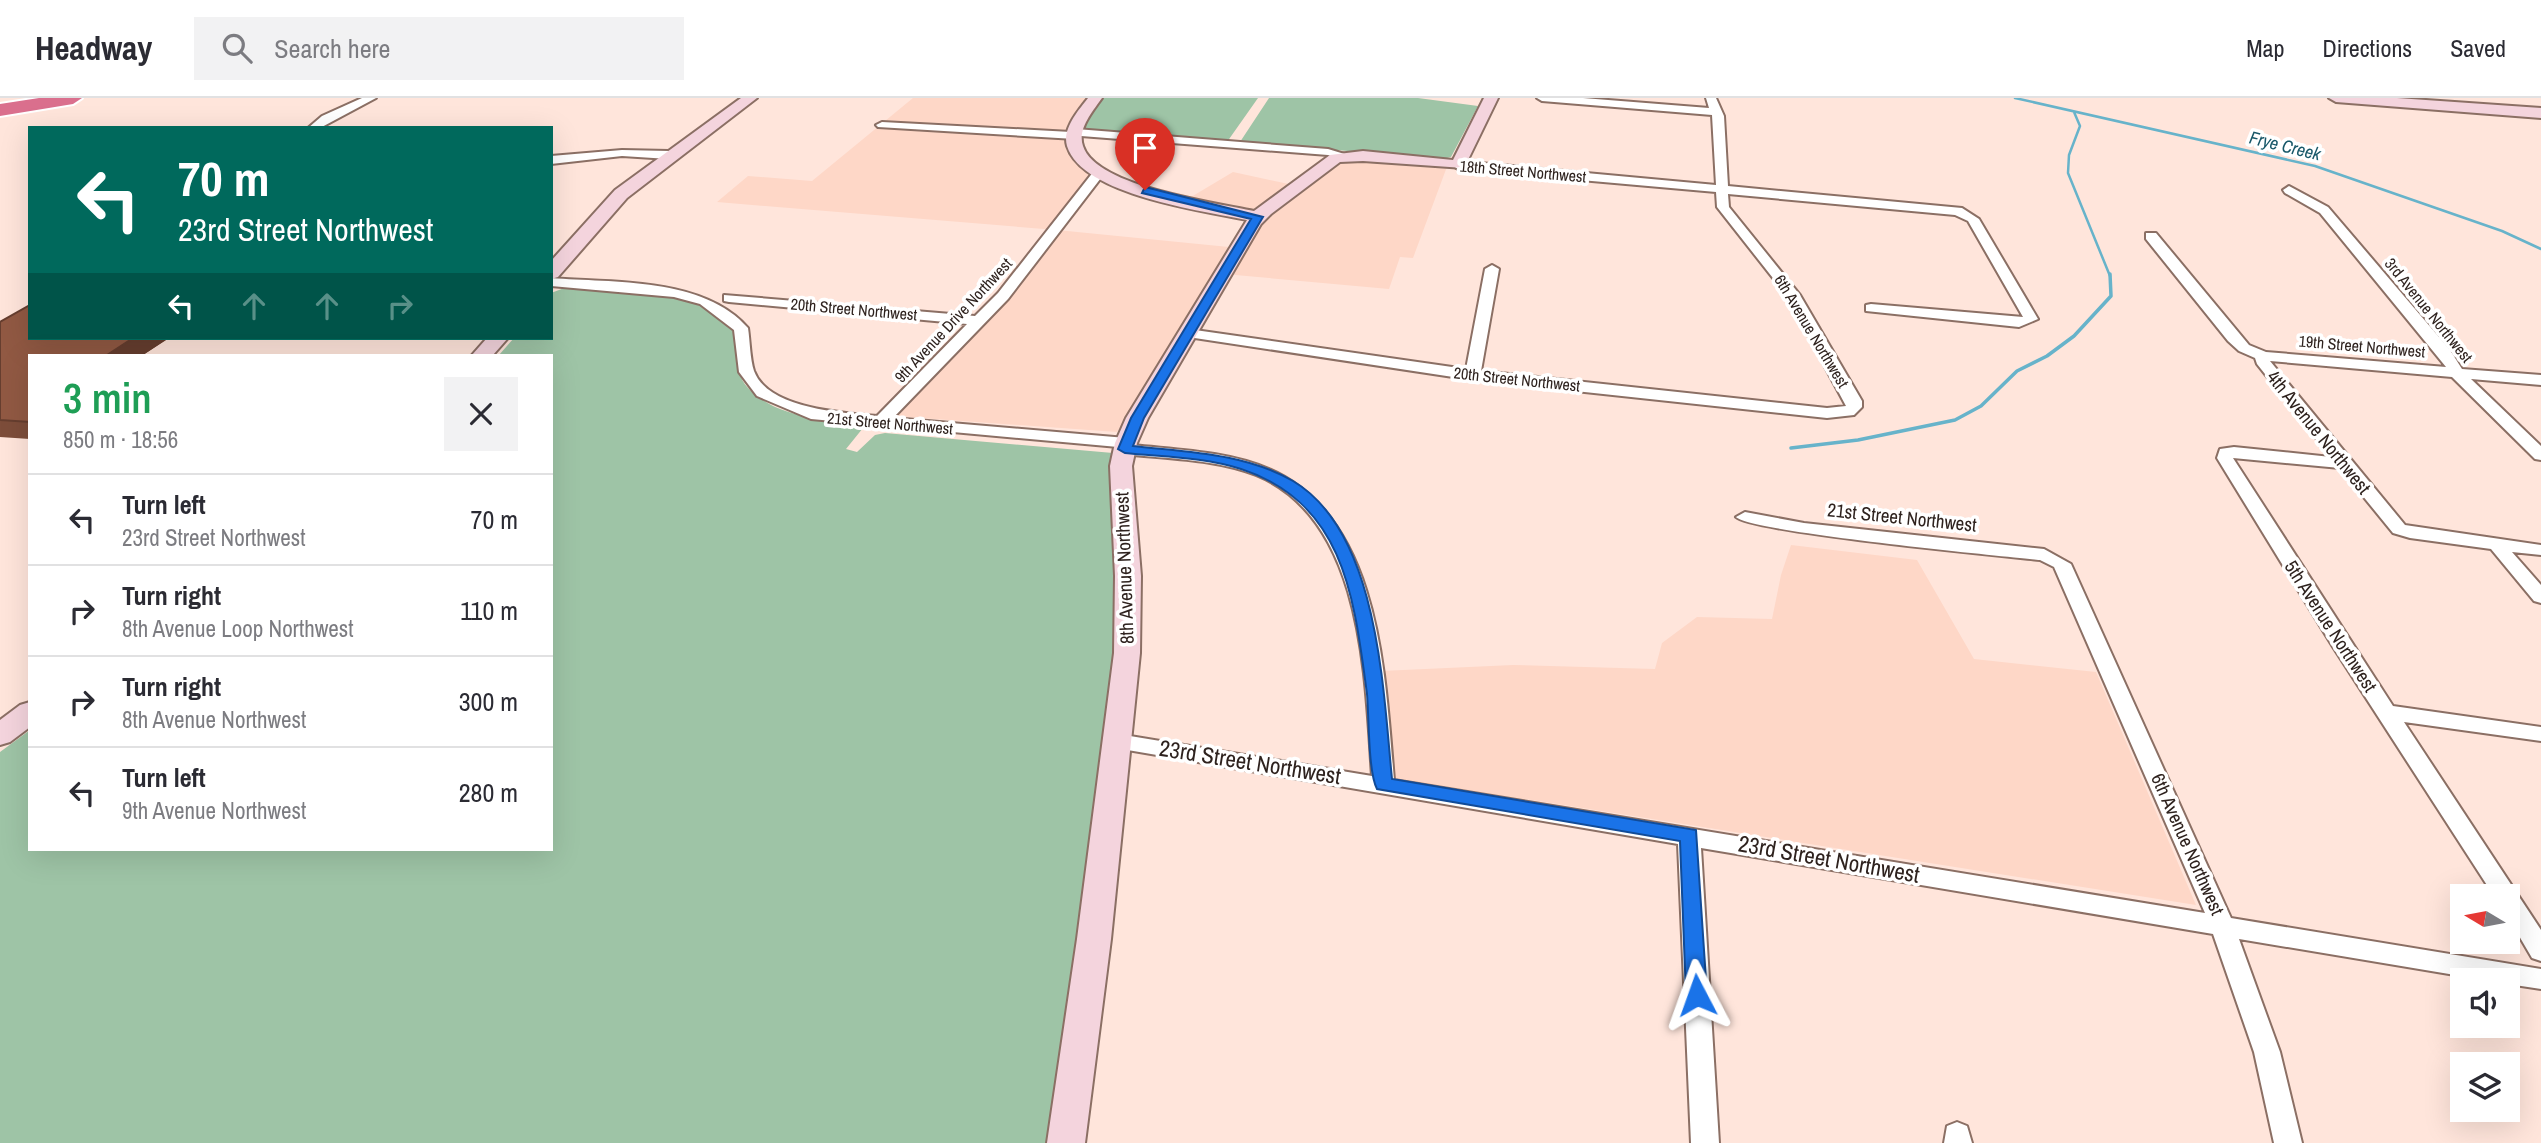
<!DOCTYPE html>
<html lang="en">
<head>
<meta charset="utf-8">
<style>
	body { margin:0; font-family:"Archivo Narrow",sans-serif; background:#f2f2f3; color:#2b2b33; height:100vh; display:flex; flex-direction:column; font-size:26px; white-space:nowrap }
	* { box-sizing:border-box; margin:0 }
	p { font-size:23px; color:#7c7c81 }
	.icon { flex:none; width:38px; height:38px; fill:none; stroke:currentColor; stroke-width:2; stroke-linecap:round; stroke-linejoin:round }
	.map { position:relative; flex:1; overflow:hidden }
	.side { position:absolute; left:28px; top:256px; width:525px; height:497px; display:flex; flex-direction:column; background:#fff; border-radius:0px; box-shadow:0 7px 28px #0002 }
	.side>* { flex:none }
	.banner { position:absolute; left:28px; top:28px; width:525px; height:214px; border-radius:0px; box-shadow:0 7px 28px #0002; background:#00695c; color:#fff; overflow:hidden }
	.needle { width:46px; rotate:280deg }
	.fabs { position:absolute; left:2450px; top:786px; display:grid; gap:14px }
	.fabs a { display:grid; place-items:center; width:70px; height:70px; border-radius:0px; background:#fff; box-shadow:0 7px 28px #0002; font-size:35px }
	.pin { position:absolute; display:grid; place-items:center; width:60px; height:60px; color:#fff; margin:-72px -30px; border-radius:50% 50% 50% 0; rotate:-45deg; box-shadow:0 0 7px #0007 }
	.pin .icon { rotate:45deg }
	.me { position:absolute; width:77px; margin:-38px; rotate:356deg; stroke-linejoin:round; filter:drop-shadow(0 0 5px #0008) }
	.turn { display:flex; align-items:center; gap:24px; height:147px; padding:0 35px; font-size:32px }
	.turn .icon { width:91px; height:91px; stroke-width:2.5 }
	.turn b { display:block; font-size:49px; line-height:60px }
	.lanes { display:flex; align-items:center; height:66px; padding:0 35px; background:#0003; justify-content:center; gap:35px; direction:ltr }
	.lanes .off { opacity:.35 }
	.round { display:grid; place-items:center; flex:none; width:74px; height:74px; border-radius:0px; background:#f2f2f3 }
	.summary { display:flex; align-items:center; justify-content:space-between; height:119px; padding:0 35px }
	h1 { font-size:42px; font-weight:600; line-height:52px; color:#1e9e55 }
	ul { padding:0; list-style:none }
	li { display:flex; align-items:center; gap:21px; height:91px; padding:0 35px; border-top:2px solid #e1e1e2 }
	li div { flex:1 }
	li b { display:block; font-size:26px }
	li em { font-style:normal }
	header { display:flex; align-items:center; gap:42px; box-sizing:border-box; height:98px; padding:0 35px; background:#fff; border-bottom:2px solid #e1e1e2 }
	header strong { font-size:33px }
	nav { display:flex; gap:38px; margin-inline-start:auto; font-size:24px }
	.search { width:490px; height:63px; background:#f2f2f3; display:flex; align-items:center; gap:18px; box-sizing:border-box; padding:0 24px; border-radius:0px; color:#7c7c81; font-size:26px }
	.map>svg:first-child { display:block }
</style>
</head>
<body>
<header>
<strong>Headway</strong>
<div class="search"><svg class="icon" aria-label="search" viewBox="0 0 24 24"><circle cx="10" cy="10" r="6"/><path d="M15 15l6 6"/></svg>Search here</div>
<nav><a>Map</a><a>Directions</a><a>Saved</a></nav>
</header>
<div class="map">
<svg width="2541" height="1045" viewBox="0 0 2541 1045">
	<rect width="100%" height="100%" fill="#ffe5db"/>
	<path fill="#fed7c7" d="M913 0H1095L1075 38 1098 76 1057 132 1239 150 1257 120 1186 102 1233 74 1298 88 1336 60 1448 66 1413 160 1400 159 1389 191 1224 176 1187 222 1117 334 893 318 1056 132 717 104 748 78 812 83Z
		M1791 447 1917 462 1974 561 2096 574 2196 807 1392 680 1381 573 1513 567 1655 571 1662 545 1697 519 1772 521 1781 477Z"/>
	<path fill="#9ec4a6" d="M1099 0H1258L1227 44 1079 32Z
		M1269 0H1418L1478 8 1451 59 1443 61 1240 44Z
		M567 189C608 193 722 190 735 239 742 267 731 280 760 300 792 323 829 318 863 330L846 351 857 354 875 337 885 335 1113 355 1120 519 1053 1045H0V654L30 632V751H551V257H499L514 240H551V195Z"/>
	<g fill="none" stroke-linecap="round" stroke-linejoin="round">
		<path stroke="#67b3ca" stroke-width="2.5" d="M2015 0 2315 68 2502 133 2541 151
			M2074 14 2080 28 2069 57 2068 75 2110 178"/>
		<path stroke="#67b3ca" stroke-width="3.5" d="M1791 350 1858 342 1955 322 1981 308 2017 273 2047 258 2074 238 2111 198 2110 176"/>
		<defs>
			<path id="street" d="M362 0H376L320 30H308L322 18Z
				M1537 0H1583L1709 10 1706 0H1716L1724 18 1728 88 1962 110 1979 121 2038 221 2019 229 1866 213V207L1871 206 2023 219 1968 123 1955 117 1728 96 1729 109 1800 197 1862 303V309L1854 317 1827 320 1473 282 1188 239 1181 235 1188 231 1466 271 1485 171 1492 167 1499 171 1481 273 1827 310 1846 308 1787 198 1717 109 1716 94 1458 71 1452 67 1458 63 1716 87 1712 17 1542 3Z
				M882 24 1071 34 1076 31 1328 51 1351 58 1345 62 1328 57 1081 38 1075 41 878 29 876 27Z
				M622 52 669 53 675 57 669 61 622 58 551 66V58Z
				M1094 73 1104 76 1008 201 893 320 1126 340 1132 342 1133 347C1178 352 1227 353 1269 371 1381 419 1385 578 1394 682L2205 815 2054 469 2040 462C2001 458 1750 434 1736 419L1745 414 1804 425 2044 451 2071 466 2231 820 2541 871V891L2508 886V882H2485L2239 841 2280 954 2302 1045H2274L2254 954 2213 836 1701 750 1719 1045H1691L1678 746 1110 649 1107 644 1110 639 1118 636 1372 678C1365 580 1364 421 1256 377 1215 361 1168 361 1125 356L1119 354 1118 349 811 321 757 298 739 274 734 232 700 206 674 199 551 188V180C613 185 704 179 748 230 750 243 750 261 754 273 768 311 843 315 877 318L967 226 729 204 724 203V197L975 218 998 195Z
				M2289 88 2328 109 2450 252 2462 271 2541 277V287L2471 281 2541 348V362L2535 361 2452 279 2270 263 2405 427 2541 447V457L2512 454 2541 487V505L2534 503 2491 451 2410 440 2393 435 2340 370 2233 360 2393 608 2541 629V643L2404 624 2541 832V863L2532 860 2508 819V798H2494L2333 549 2217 360 2220 351 2234 349 2331 359 2257 266 2255 260 2239 253 2228 243 2146 141V135H2156L2249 247 2266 254 2446 269 2320 115 2285 95 2283 92Z
				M1957 1024 1967 1028 1972 1045H1944L1947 1028Z"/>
			<path id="secondary" d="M741 0H757L627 100 558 179 551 181V163L615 92Z
				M1088 0H1102C1093 13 1077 31 1083 48 1096 89 1217 105 1254 113L1330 57 1363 53 1453 62 1484 0H1498L1464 70 1363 63 1340 64 1271 116 1261 126 1148 320 1137 345 1132 368 1141 478 1140 555 1111 841 1085 1045H1047L1077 841 1114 555 1115 478 1110 368 1115 345 1126 320 1247 122C1203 113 1082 97 1067 48 1062 31 1078 13 1088 0Z
				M2329 0H2397L2541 10V20L2336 4Z
				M487 240H508L493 257H472Z
				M30 604V629L10 644 0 647V622L20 607Z"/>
			<path id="highway" d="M39 0H82L73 6 0 18V6Z"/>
		</defs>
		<use href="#street" stroke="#8b6f64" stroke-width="4"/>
		<use href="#secondary" stroke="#8b6f64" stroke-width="4"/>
		<use href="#highway" stroke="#fff" stroke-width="4"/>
		<use href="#street" fill="#fff" fill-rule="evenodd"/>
		<use href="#secondary" fill="#f4d4dd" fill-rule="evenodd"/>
		<use href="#highway" fill="#da6f8d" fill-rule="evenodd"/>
	</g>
	<path fill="#7d4d3a" d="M0 224 30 240H169L143 257H30V341L0 339Z"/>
	<path fill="#663e2f" d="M133 240H169L143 257H107Z"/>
	<path fill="#915943" stroke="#663e2f" stroke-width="2" d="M30 207V240H133L107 257H30V324L0 322V224Z"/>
	<path fill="#1a73e8" stroke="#114b97" stroke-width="2" d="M1145 89 1263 119 1144 320 1133 348C1186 354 1245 355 1293 383 1379 434 1383 592 1392 681L1696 732 1707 897 1704 903 1697 906 1689 903 1686 897 1680 743 1377 691C1368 674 1369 618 1367 596 1354 500 1345 405 1241 371 1204 359 1163 359 1125 355L1118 351 1131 320 1251 121 1142 95Z"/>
	<g text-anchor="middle" stroke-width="7" stroke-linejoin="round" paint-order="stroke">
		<g font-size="16" fill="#2e221e" stroke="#fff">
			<text transform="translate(1523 73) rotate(5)" y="6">18th Street Northwest</text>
			<text transform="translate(854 211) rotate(5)" y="6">20th Street Northwest</text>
			<text transform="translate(2429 212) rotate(51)" y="6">3rd Avenue Northwest</text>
			<text transform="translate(953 222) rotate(-47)" y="6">9th Avenue Drive Northwest</text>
			<text transform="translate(1812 233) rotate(59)" y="6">6th Avenue Northwest</text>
			<text transform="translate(2362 248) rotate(5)" y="6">19th Street Northwest</text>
			<text transform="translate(1517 281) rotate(6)" y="6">20th Street Northwest</text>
			<text transform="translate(890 325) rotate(5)" y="6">21st Street Northwest</text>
		</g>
		<g font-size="18" font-style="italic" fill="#185768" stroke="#fff">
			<text transform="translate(2285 48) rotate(14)" y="6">Frye Creek</text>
		</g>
		<g font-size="19" fill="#2e221e" stroke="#fff">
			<text transform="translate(2319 334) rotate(51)" y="7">4th Avenue Northwest</text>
			<text transform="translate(1902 419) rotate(6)" y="7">21st Street Northwest</text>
			<text transform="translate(1124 470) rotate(-92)" y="7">8th Avenue Northwest</text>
			<text transform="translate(2331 528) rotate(57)" y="7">5th Avenue Northwest</text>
			<text transform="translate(2188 746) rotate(66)" y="7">6th Avenue Northwest</text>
		</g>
		<g font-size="23" fill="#2e221e" stroke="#fff">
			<text transform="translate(1250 664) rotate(9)" y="8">23rd Street Northwest</text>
			<text transform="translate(1829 761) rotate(10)" y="8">23rd Street Northwest</text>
		</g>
	</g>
</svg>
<div class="fabs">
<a><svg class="needle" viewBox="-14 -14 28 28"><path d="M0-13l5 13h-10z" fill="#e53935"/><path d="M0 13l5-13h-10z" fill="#7c7c81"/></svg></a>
<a><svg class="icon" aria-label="sound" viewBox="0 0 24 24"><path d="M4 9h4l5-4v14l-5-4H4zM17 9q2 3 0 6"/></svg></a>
<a><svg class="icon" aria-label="layers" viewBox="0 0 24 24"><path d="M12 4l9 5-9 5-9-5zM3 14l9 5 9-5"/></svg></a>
</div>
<div class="pin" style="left:1145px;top:92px;background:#d93025"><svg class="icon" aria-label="arrive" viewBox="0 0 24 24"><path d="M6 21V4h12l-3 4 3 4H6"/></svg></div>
<svg class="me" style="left:1697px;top:897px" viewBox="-20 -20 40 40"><path d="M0-17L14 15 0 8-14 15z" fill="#1a73e8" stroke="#fff" stroke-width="4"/></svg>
<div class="banner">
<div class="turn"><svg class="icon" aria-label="left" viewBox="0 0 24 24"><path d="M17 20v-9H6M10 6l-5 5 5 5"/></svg><div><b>70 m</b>23rd Street Northwest</div></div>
<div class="lanes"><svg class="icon" aria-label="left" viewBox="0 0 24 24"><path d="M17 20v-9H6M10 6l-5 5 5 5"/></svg><svg class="icon off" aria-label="ahead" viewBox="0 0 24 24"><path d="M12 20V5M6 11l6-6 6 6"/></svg><svg class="icon off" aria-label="ahead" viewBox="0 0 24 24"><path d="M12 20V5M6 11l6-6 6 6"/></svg><svg class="icon off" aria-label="right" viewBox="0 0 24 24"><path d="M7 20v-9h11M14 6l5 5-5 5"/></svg></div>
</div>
<section class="side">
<div class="summary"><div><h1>3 min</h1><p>850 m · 18:56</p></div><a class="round"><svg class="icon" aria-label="close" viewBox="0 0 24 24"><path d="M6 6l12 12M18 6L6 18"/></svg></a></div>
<ul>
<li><svg class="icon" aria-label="left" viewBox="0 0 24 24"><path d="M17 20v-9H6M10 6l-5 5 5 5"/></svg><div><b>Turn left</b><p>23rd Street Northwest</p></div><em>70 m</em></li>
<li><svg class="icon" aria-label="right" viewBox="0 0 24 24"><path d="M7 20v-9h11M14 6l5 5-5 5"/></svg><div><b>Turn right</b><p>8th Avenue Loop Northwest</p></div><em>110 m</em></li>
<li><svg class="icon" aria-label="right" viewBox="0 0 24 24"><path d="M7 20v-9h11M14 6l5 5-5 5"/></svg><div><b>Turn right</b><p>8th Avenue Northwest</p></div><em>300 m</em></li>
<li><svg class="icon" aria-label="left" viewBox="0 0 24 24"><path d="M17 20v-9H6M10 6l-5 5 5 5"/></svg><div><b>Turn left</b><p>9th Avenue Northwest</p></div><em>280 m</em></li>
</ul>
</section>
</div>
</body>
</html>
